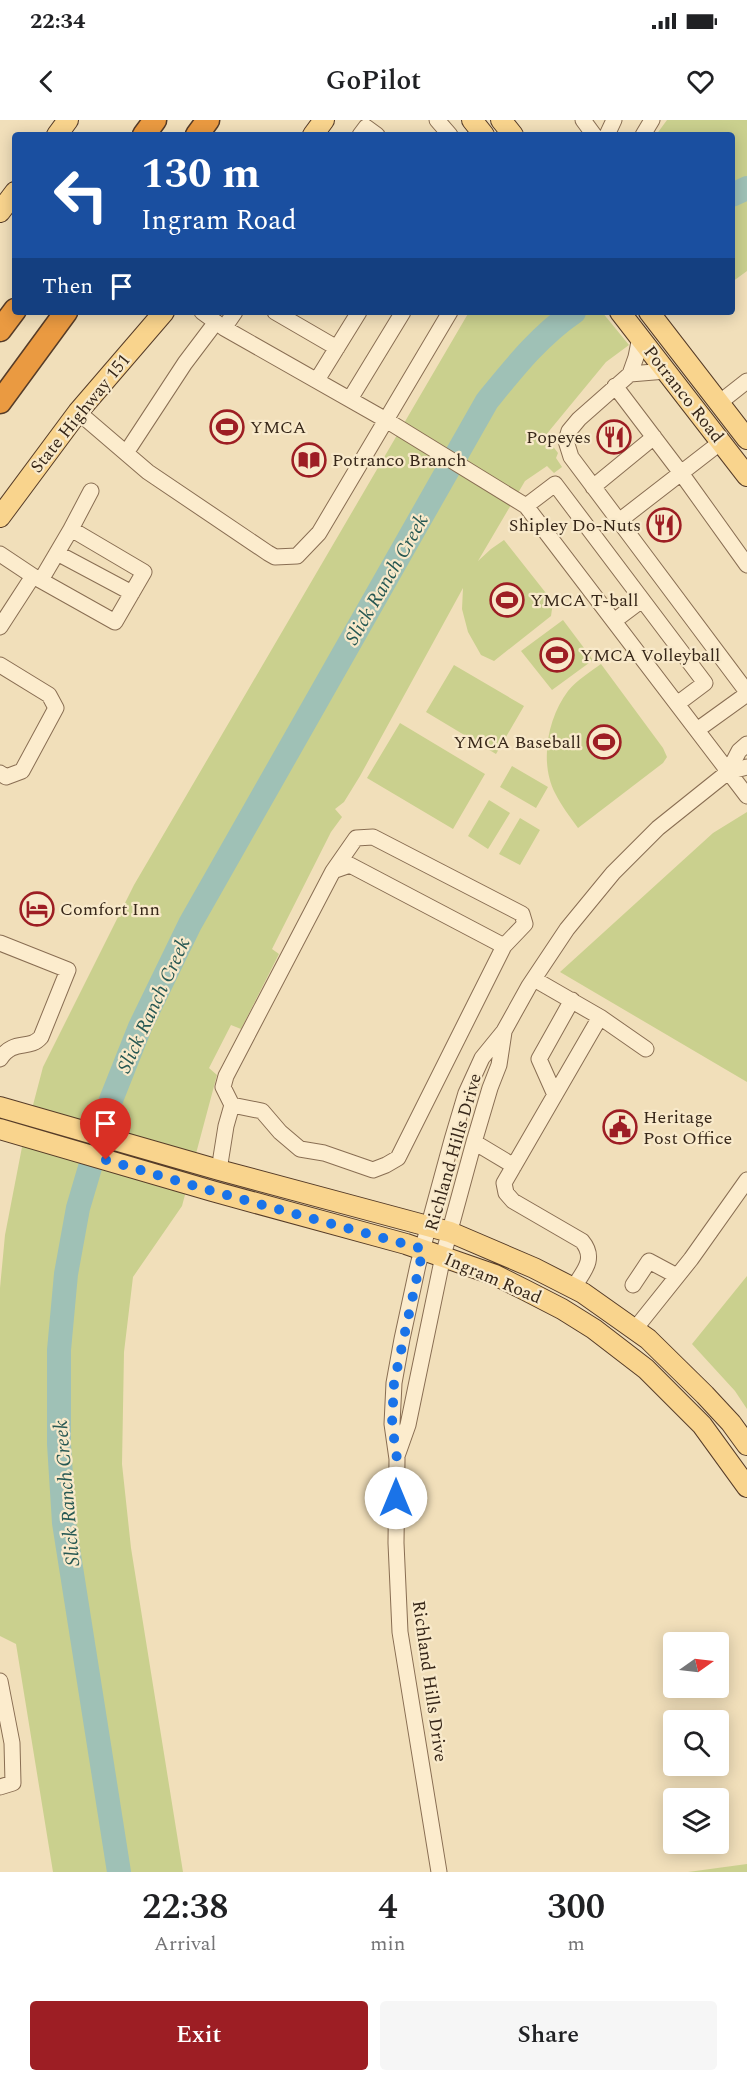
<!DOCTYPE html>
<html lang="en">
<head>
<meta charset="utf-8">
<style>
	body { margin:0; font-family:Spectral,serif; background:#f6f6f6; color:#202124; height:100vh; display:flex; flex-direction:column; font-size:22px; white-space:nowrap }
	* { box-sizing:border-box; margin:0 }
	p { font-size:20px; color:#757577 }
	.icon { flex:none; width:33px; height:33px; fill:none; stroke:currentColor; stroke-width:2; stroke-linecap:round; stroke-linejoin:round }
	.map { position:relative; height:1752px; overflow:hidden }
	.details { display:flex; flex-direction:column; background:#fff; flex:1 }
	.details>* { flex:none }
	.hud { position:absolute; left:12px; top:12px; width:723px; height:183px; border-radius:6px; box-shadow:0 3px 15px #0003; background:#1a4fa0; color:#fff; overflow:hidden }
	.needle { width:39px; rotate:76deg }
	.tools { position:absolute; left:663px; top:1512px; display:grid; gap:12px }
	.tools a { display:grid; place-items:center; width:66px; height:66px; border-radius:6px; background:#fff; box-shadow:0 3px 15px #0003; font-size:30px }
	.pin { position:absolute; display:grid; place-items:center; width:51px; height:51px; color:#fff; margin:-62px -26px; border-radius:50% 50% 50% 0; rotate:-45deg; box-shadow:0 0 6px #0007 }
	.pin .icon { rotate:45deg }
	.me { position:absolute; width:66px; margin:-33px; rotate:0deg; stroke-linejoin:round; filter:drop-shadow(0 0 4px #0008) }
	.turn { display:flex; align-items:center; gap:21px; height:126px; padding:0 30px; font-size:27px }
	.turn .icon { width:78px; height:78px; stroke-width:2.5 }
	.turn b { display:block; font-size:42px; line-height:51px }
	.then { display:flex; align-items:center; height:57px; padding:0 30px; background:#0003; gap:12px; font-size:22px }
	.eta { display:flex; justify-content:space-evenly; align-items:center; height:102px; text-align:center }
	.eta b { font-size:36px; font-weight:600; line-height:42px }
	.primary-button { display:flex; gap:12px; margin-top:auto; padding:12px 30px }
	.primary-button a { flex:1; height:69px; border-radius:6px; background:#9d1e24; color:#fff; font-size:24px; font-weight:600; line-height:69px; text-align:center }
	.primary-button a+a { background:#f6f6f6; color:#202124 }
	.status { display:flex; justify-content:space-between; align-items:center; height:42px; padding:0 30px; background:#fff; direction:ltr }
	.status svg { height:16px; fill:currentColor }
	header { display:flex; justify-content:space-between; align-items:center; height:78px; padding:0 30px; background:#fff; font-size:27px; font-weight:600 }
	.map>svg:first-child { display:block }
</style>
</head>
<body>
<div class="status"><b>22:34</b><svg viewBox="0 0 49 12"><path d="M0 12V9h3v3zM5 12V6h3v6zM10 12V3h3v9zM15 12V0h3v12zM26 1h20v11H26zM47 4h2v5h-2z"/></svg></div>
<header><svg class="icon" aria-label="back" viewBox="0 0 24 24"><path d="M15 5l-7 7 7 7"/></svg>GoPilot<svg class="icon" aria-label="heart" viewBox="0 0 24 24"><path d="M12 20l-8-8c-3-5 5-10 8-4 3-6 11-1 8 4z"/></svg></header>
<div class="map">
<svg width="747" height="1752" viewBox="0 0 747 1752">
	<rect width="100%" height="100%" fill="#f1dfba"/>
	<path fill="#cad08e" d="M667 0H747V151L732 162V15H656Z
		M469 192H602L629 225 606 242 545 316 558 333 556 338 562 347 554 353 547 346 525 361 478 441 491 429 504 420 553 482 551 496 494 541 481 535 468 512 462 489 463 468 360 656 344 682 335 689 342 697 331 712 272 829 279 834 241 909 231 905 209 948 217 955 182 1086 133 1157 124 1232 122 1344 131 1428 183 1752H53L16 1524 0 1516V1168L5 1115 22 1027 43 947 134 765Z
		M563 500 593 540 552 570 521 531Z
		M601 544 663 628 667 637 663 643 578 708C570 697 561 685 555 673 539 642 548 597 568 571 577 560 590 552 601 544Z
		M454 545 524 586 496 634 426 592Z
		M400 603 485 654 453 709 367 658Z
		M512 646 548 667 536 688 500 667Z
		M489 680 510 693 488 729 468 716Z
		M747 692V962L560 852 713 713Z
		M520 698 540 710 520 745 499 734Z
		M747 1156V1289L735 1271 692 1224Z
		M747 1744V1752H688Z"/>
	<g fill="none" stroke-linecap="round" stroke-linejoin="round">
		<path stroke="#9fc1b6" stroke-width="24" d="M732 75 747 68
			M119 1752 64 1403 59 1324V1230L66 1154 78 1088 107 990 140 907 190 804 487 281C514 248 539 216 574 192"/>
		<defs>
			<path id="minor" d="M437 0 450 15
				M583 0 594 15
				M360 15 366 7 377 15
				M607 15 614 0
				M643 15 652 0
				M202 192 224 208 386 300 526 386 747 676
				M275 192 337 228
				M224 208 235 192
				M630 254 666 251
				M317 260 359 192
				M615 266 681 353 721 322
				M350 279 403 192
				M719 283 747 261
				M78 292 148 352 268 433 275 437 297 436 319 413 450 192
				M126 333 185 243 216 202
				M593 367 654 317
				M526 386 555 364 705 563 677 584
				M619 401 571 337 566 321 569 311 579 299 630 254 636 237 640 217
				M71 409 91 371
				M57 433 132 473
				M0 434 33 456 0 507
				M747 445 681 353 619 401 747 572
				M33 456 115 502 144 452 71 409 41 460
				M614 501 642 480
				M0 545 49 575 56 588 22 651 6 657 0 653
				M697 610 747 574
				M728 652 739 631 747 624
				M0 823 68 850 41 917C29 931 14 918 0 939
				M534 859 600 897 504 1063 506 1073 513 1081 582 1121C597 1139 583 1152 573 1168
				M600 897 646 929
				M555 975 539 939 572 880
				M232 985 262 991 280 1012 300 1029 324 1033 373 1050 386 1045 398 1038 504 826 350 745 333 751
				M474 1022 514 1046
				M219 1050 226 1006 232 985 223 967 226 956 333 751 356 718 373 717 522 794 525 804 504 826
				M633 1165 649 1141 677 1156
				M635 1209 691 1139 747 1060
				M397 1336 408 1305 443 1136 474 1022 490 968 499 945 504 912
				M0 1561 12 1623 13 1663 0 1667
				M439 1752 400 1512 396 1423 397 1339 392 1304 394 1263 402 1219 418 1145 452 1020 466 973 482 938 504 911 529 866 567 809 613 753 658 708 728 652 747 647"/>
			<path id="major" d="M472 0 484 15
				M501 0 513 15
				M57 15 68 0
				M313 15 324 0
				M0 92 15 72
				M620 192 747 356
				M649 192 747 319
				M0 397 78 292 164 192
				M0 987 219 1050 450 1112 534 1148 583 1173 648 1219 705 1275 731 1303 747 1325
				M0 1009 212 1071 406 1124 495 1155 527 1171 562 1189 594 1209 646 1249 702 1305 747 1367"/>
			<path id="highway" d="M144 15 155 0
				M197 15 208 0
				M0 210 15 190
				M0 282 66 192"/>
		</defs>
		<use href="#minor" stroke="#896e53" stroke-width="17"/>
		<use href="#major" stroke="#563c28" stroke-width="22"/>
		<use href="#highway" stroke="#563c28" stroke-width="25"/>
		<path stroke="#896e53" stroke-width="2" stroke-dasharray="4.5 3" stroke-linecap="butt" d="M113 1001 130 1006"/>
		<use href="#minor" stroke="#fceccd" stroke-width="15"/>
		<use href="#major" stroke="#f9d48d" stroke-width="20"/>
		<use href="#highway" stroke="#ea9a41" stroke-width="22"/>
	</g>
	<g fill="none" stroke-linecap="round" stroke-linejoin="round">
		<path stroke="#1a73e8" stroke-width="10" stroke-dasharray="0 18" d="M106 1040 212 1071 423 1129 394 1263 392 1304 397 1339 396 1378"/>
	</g>
	<defs>
		<symbol id="stadium-ring" viewBox="-11 -11 22 22"><circle r="9.5" fill="#f8e9ca" stroke="#9d1e24" stroke-width="1.5"/><path d="M0-5a6.5 5 0 1 0 0 10a6.5 5 0 1 0 0-10ZM-3.5-1.8h7v3.6h-7Z" fill="#9d1e24"/></symbol>
		<symbol id="restaurant-ring" viewBox="-11 -11 22 22"><circle r="9.5" fill="#f8e9ca" stroke="#9d1e24" stroke-width="1.5"/><path d="M-5-6h1v4h1v-4h1v4h1v-4h1v5L-1.5 .5V6h-2V.5L-5-1ZM5-6V6H3V1.5H1.5Q1.5-4 5-6Z" fill="#9d1e24"/></symbol>
		<symbol id="library-ring" viewBox="-11 -11 22 22"><circle r="9.5" fill="#f8e9ca" stroke="#9d1e24" stroke-width="1.5"/><path d="M-6-4Q-3-5.5-.7-3.5V5Q-3 3-6 4ZM6-4Q3-5.5 .7-3.5V5Q3 3 6 4Z" fill="#9d1e24"/></symbol>
		<symbol id="hotel-ring" viewBox="-11 -11 22 22"><circle r="9.5" fill="#f8e9ca" stroke="#9d1e24" stroke-width="1.5"/><path d="M-6-4.5h1.5V1H6V5H4.5V3h-9V5H-6ZM-4 0a1.8 1.8 0 1 1 3.6 0ZM.5 0V-2.5h3Q6-2.5 6 0Z" fill="#9d1e24"/></symbol>
		<symbol id="civic-ring" viewBox="-11 -11 22 22"><circle r="9.5" fill="#f8e9ca" stroke="#9d1e24" stroke-width="1.5"/><path d="M-.6-6.5H3V-4.5H.6V-3L4-1V1h2V6H-6V1h2V-1L-.6-3ZM-1.2 2.5V6h2.4V2.5Z" fill="#9d1e24"/></symbol>
	</defs>
	<g fill-rule="evenodd">
		<use href="#stadium-ring" x="208" y="288" width="38" height="38"/>
		<use href="#restaurant-ring" x="595" y="298" width="38" height="38"/>
		<use href="#library-ring" x="290" y="321" width="38" height="38"/>
		<use href="#restaurant-ring" x="645" y="386" width="38" height="38"/>
		<use href="#stadium-ring" x="488" y="461" width="38" height="38"/>
		<use href="#stadium-ring" x="538" y="516" width="38" height="38"/>
		<use href="#stadium-ring" x="585" y="603" width="38" height="38"/>
		<use href="#hotel-ring" x="18" y="770" width="38" height="38"/>
		<use href="#civic-ring" x="601" y="988" width="38" height="38"/>
	</g>
	<g text-anchor="middle" stroke-width="4.5" stroke-linejoin="round" paint-order="stroke">
		<g font-size="18" fill="#372719" stroke="#f8e9ca">
			<text transform="translate(684 274) rotate(52)" y="6">Potranco Road</text>
			<text transform="translate(80 293) rotate(-51)" y="6">State Highway 151</text>
			<text transform="translate(453 1032) rotate(-74)" y="6">Richland Hills Drive</text>
			<text transform="translate(493 1158) rotate(23)" y="6">Ingram Road</text>
			<text transform="translate(430 1561) rotate(82)" y="6">Richland Hills Drive</text>
		</g>
		<g font-size="18" fill="#372719" stroke="#f8e9ca" text-anchor="start">
			<text x="250" y="313">YMCA</text>
			<text x="591" y="323" text-anchor="end">Popeyes</text>
			<text x="332" y="346">Potranco Branch</text>
			<text x="641" y="411" text-anchor="end">Shipley Do-Nuts</text>
			<text x="530" y="486">YMCA T-ball</text>
			<text x="580" y="541">YMCA Volleyball</text>
			<text x="581" y="628" text-anchor="end">YMCA Baseball</text>
			<text x="60" y="795">Comfort Inn</text>
			<text x="643" y="1003">Heritage<tspan x="643" dy="21">Post Office</tspan></text>
		</g>
		<g font-size="20" font-style="italic" fill="#275853" stroke="#f8e9ca">
			<text transform="translate(386 459) rotate(-60)" y="7">Slick Ranch Creek</text>
			<text transform="translate(153 885) rotate(-65)" y="7">Slick Ranch Creek</text>
			<text transform="translate(66 1373) rotate(-95)" y="7">Slick Ranch Creek</text>
		</g>
	</g>
</svg>
<div class="tools">
<a><svg class="needle" viewBox="-14 -14 28 28"><path d="M0-13l5 13h-10z" fill="#e53935"/><path d="M0 13l5-13h-10z" fill="#757577"/></svg></a>
<a><svg class="icon" aria-label="search" viewBox="0 0 24 24"><circle cx="10" cy="10" r="6"/><path d="M15 15l6 6"/></svg></a>
<a><svg class="icon" aria-label="layers" viewBox="0 0 24 24"><path d="M12 4l9 5-9 5-9-5zM3 14l9 5 9-5"/></svg></a>
</div>
<div class="pin" style="left:106px;top:1040px;background:#d93025"><svg class="icon" aria-label="arrive" viewBox="0 0 24 24"><path d="M6 21V4h12l-3 4 3 4H6"/></svg></div>
<svg class="me" style="left:396px;top:1378px" viewBox="-20 -20 40 40"><circle r="19" fill="#fff"/><path d="M0-13L10 11 0 6-10 11z" fill="#1a73e8"/></svg>
<div class="hud">
<div class="turn"><svg class="icon" aria-label="left" viewBox="0 0 24 24"><path d="M17 20v-9H6M10 6l-5 5 5 5"/></svg><div><b>130 m</b>Ingram Road</div></div>
<div class="then">Then<svg class="icon" aria-label="arrive" viewBox="0 0 24 24"><path d="M6 21V4h12l-3 4 3 4H6"/></svg></div>
</div>
</div>
<section class="details">
<div class="eta">
<div><b>22:38</b><p>Arrival</p></div>
<div><b>4</b><p>min</p></div>
<div><b>300</b><p>m</p></div>
</div>
<div class="primary-button"><a>Exit</a><a>Share</a></div>
</section>
</body>
</html>
